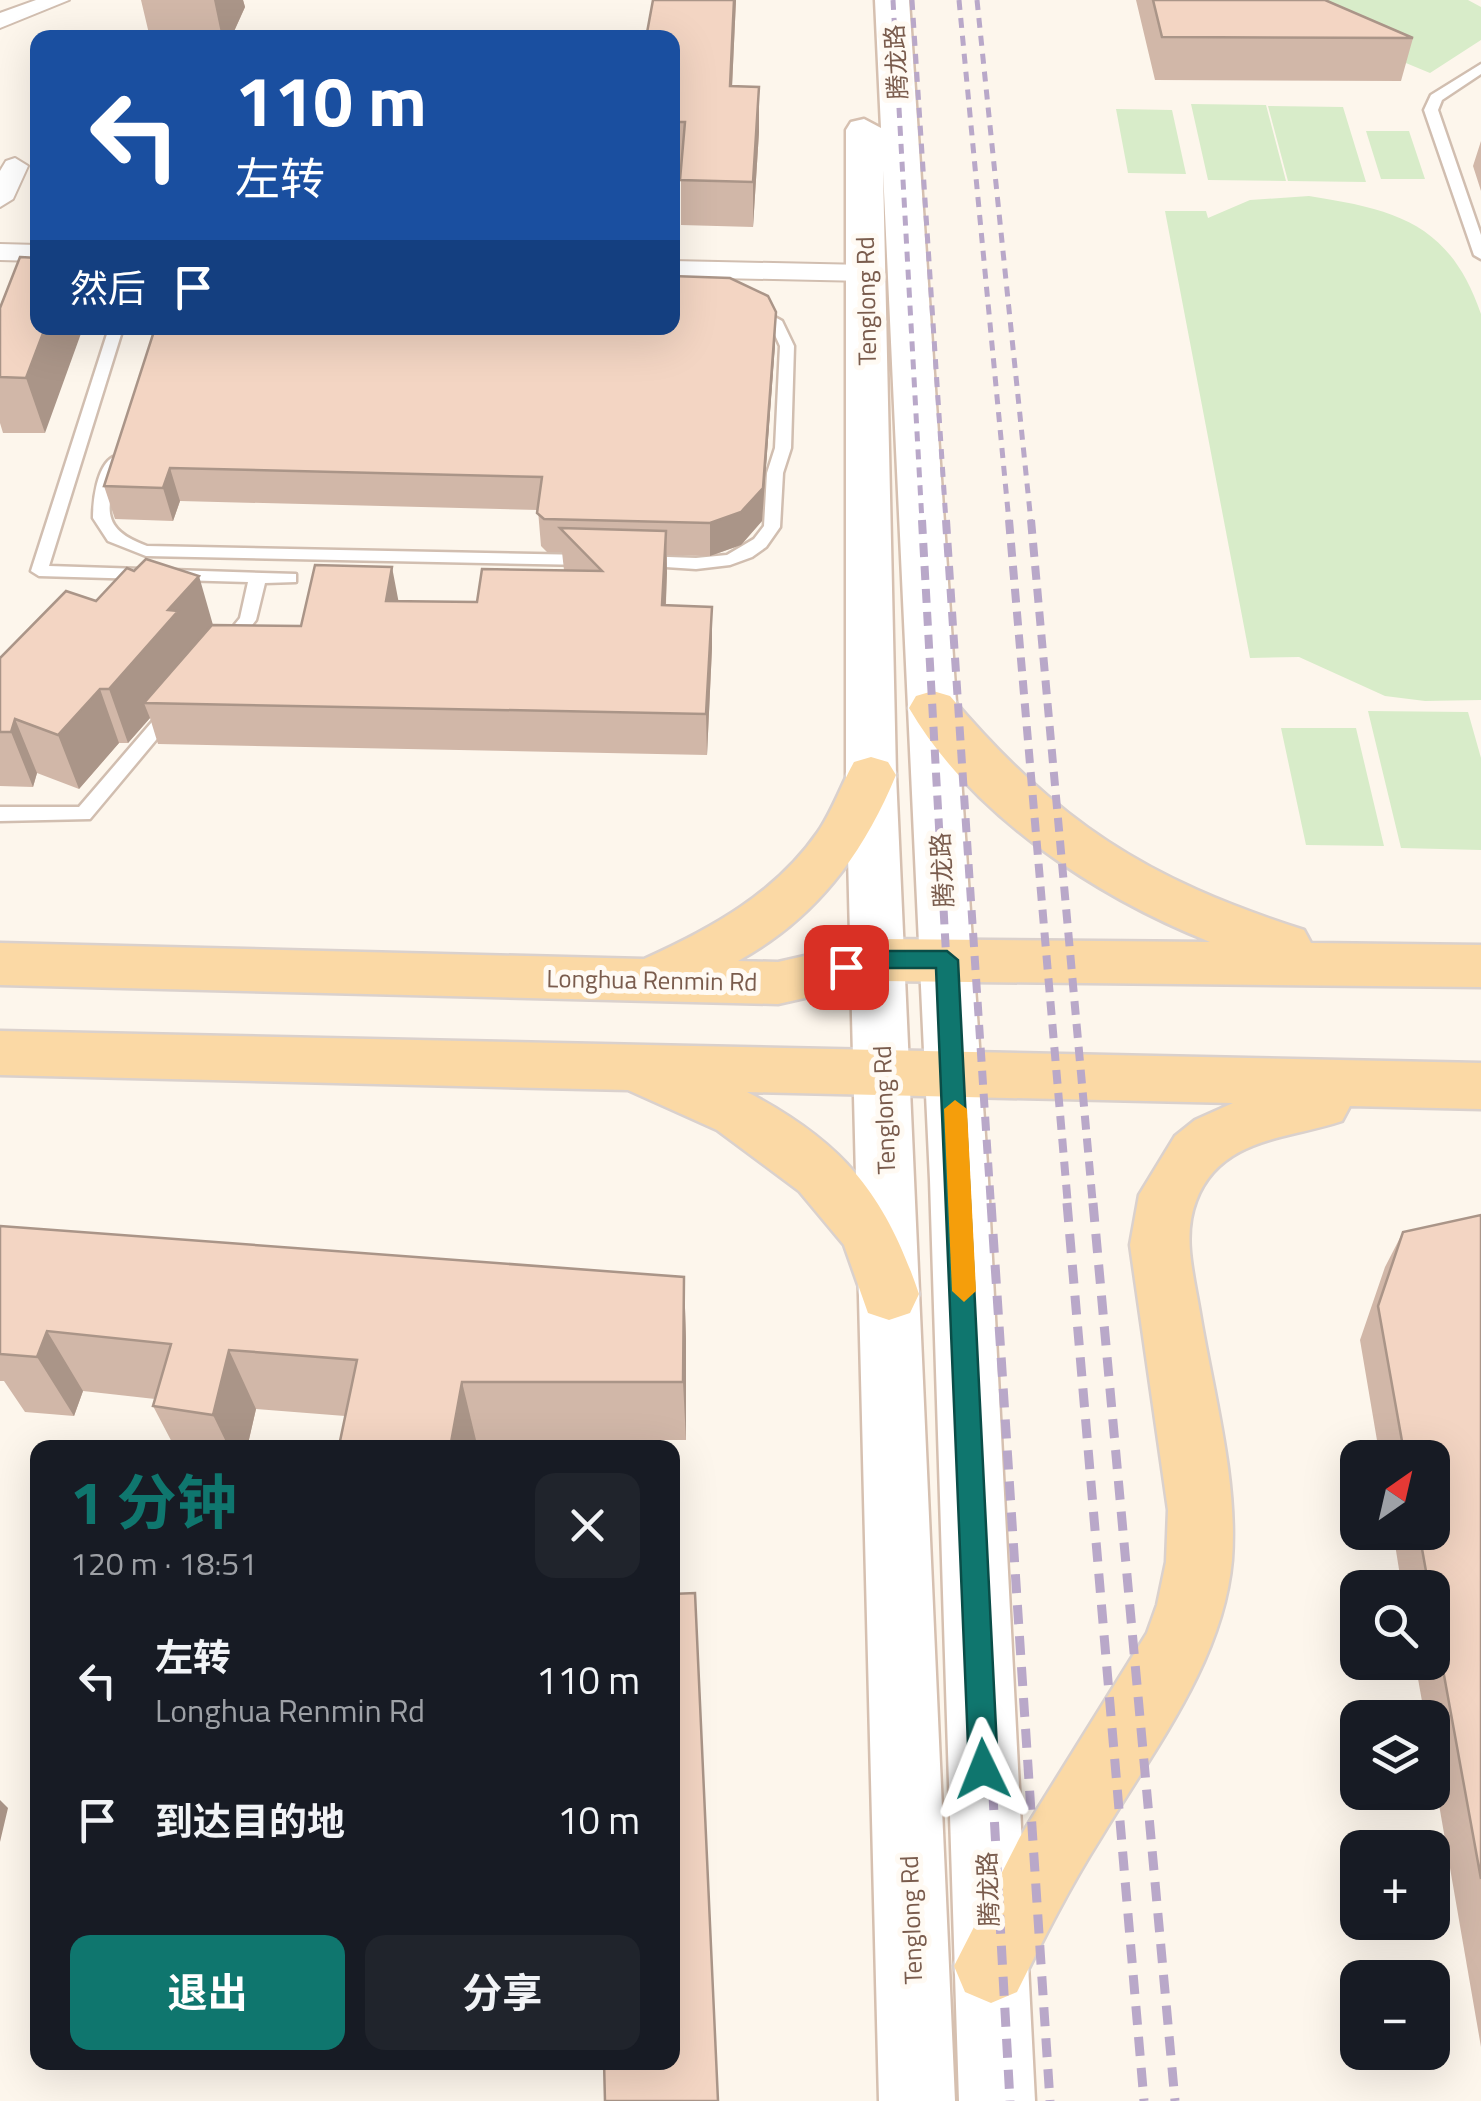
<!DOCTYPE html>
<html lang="zh">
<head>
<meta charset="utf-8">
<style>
	body { margin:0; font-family:"Titillium Web","Noto Sans SC",sans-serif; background:#20242c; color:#f1f3f6; height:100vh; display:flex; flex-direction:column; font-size:38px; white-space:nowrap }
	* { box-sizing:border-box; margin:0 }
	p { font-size:32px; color:#9ea1a6 }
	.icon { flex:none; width:55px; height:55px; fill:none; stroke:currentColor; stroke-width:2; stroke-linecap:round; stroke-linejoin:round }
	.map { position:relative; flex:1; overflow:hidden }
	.panel { position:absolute; left:30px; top:1440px; width:650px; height:630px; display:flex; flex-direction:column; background:#171b24; border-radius:20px; box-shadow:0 10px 40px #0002 }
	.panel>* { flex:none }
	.guide { position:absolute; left:30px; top:30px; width:650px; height:305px; border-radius:20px; box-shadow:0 10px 40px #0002; background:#1a4fa0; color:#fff; overflow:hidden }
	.needle { width:65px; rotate:34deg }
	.fabs { position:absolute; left:1340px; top:1440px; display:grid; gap:20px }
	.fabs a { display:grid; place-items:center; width:110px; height:110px; border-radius:20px; background:#171b24; box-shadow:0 10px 40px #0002; font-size:50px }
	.pin { position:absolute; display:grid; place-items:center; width:85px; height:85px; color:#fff; margin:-42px; border-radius:20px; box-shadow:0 5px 15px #0006 }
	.me { position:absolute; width:110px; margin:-55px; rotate:358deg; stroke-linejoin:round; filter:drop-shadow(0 0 8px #0008) }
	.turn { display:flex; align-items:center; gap:35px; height:210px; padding:0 40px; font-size:45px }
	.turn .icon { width:130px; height:130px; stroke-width:2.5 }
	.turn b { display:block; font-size:70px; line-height:85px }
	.then { display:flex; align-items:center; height:95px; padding:0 40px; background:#0003; gap:20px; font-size:38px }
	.round { display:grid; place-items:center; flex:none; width:105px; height:105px; border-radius:20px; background:#20242c }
	.head { display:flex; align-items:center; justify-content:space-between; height:170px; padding:0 40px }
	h1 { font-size:60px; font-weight:700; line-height:75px; color:#0f766e }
	.cta { display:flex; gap:20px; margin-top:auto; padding:20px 40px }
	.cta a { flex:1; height:115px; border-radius:20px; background:#0f766e; color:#fff; font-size:40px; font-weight:700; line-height:115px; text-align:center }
	.cta a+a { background:#20242c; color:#f1f3f6 }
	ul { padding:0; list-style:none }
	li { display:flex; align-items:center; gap:30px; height:140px; padding:0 40px }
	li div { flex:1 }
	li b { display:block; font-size:38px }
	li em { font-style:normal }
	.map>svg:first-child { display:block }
</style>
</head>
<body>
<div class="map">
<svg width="1481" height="2101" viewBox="0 0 1481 2101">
	<rect width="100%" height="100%" fill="#fdf6ec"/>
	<path fill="#d8ecc9" d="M1254 0H1468L1481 7V40L1430 73Z
		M1191 104 1266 105 1286 181 1208 180Z
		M1268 106 1343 107 1366 182 1288 181Z
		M1116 109 1172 110 1186 174 1128 173Z
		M1366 131H1409L1425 179H1381Z
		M1309 196C1398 210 1450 224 1481 314V700L1425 701 1385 696 1299 657 1250 658 1165 211H1206L1208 218 1250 200Z
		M1368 711 1468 712 1481 758V850L1401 848Z
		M1281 728H1356L1384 846 1306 845Z"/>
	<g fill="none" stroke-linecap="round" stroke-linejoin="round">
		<defs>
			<path id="lane" d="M1481 64V74L1442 100 1438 110 1481 235V259L1474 255 1424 110 1431 95Z
				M753 305 782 321 794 346 791 448 783 473 780 527 766 547 752 557 730 565 696 569 635 565 633 561 641 556 696 558 727 555 754 539 764 526 767 473 775 448 780 346 771 326 746 309Z
				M109 328H123L49 566 296 574V582L265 583 256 620 234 648H222L219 644 240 618 248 582 39 576 31 571Z
				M113 457 121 462C107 505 97 528 147 546L587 555 595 560 587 565 146 556 108 541 93 518C93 500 97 466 113 457Z
				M170 706 176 708 179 712 176 716 90 819 0 821V807H79L164 708Z"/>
			<path id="street" d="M36 0H69L0 28V13Z
				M15 158 28 166 13 199 0 207V171L6 161Z
				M0 244 38 245V261L0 260Z
				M672 261 866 265 879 273 866 281 672 277Z"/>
			<path id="secondary" d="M875 0H909L988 1180 1035 2101H959L930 1180 883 170 896 775 955 2101H879L846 775V130L851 122 864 119 881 128Z"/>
			<path id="primary" d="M933 691 950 696C1058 823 1145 879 1304 930L1311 943 1481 945V987L880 981 778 1004 0 985V943L644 959C711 929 776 893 818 832 833 810 841 785 854 762L871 757 888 762 896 775C863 855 815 919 738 961L778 962 880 939 1210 942C1097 897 972 816 909 708L916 696Z
				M0 1031 1481 1063V1109L1350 1106 1342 1121C1289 1139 1220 1137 1196 1201 1182 1237 1194 1276 1200 1313 1213 1392 1238 1479 1232 1560 1223 1663 1151 1753 1100 1839 1069 1888 1043 1940 1017 1992L991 2003 965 1992 954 1966 1020 1837 1147 1633 1157 1605 1166 1562 1168 1510 1130 1245 1139 1195 1175 1136 1195 1120 1233 1103 747 1092C843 1142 885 1194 919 1294L910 1313 889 1320 868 1313 844 1245 799 1191 717 1130 628 1090 0 1075Z"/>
		</defs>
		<use href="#lane" stroke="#d1beb0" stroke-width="5"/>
		<use href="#street" stroke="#d1beb0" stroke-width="4"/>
		<use href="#secondary" stroke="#d6c0b0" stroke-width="5"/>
		<use href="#primary" stroke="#dad1cd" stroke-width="5"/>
		<use href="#lane" fill="#fff" fill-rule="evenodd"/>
		<use href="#street" fill="#fff" fill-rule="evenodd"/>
		<use href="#secondary" fill="#fff" fill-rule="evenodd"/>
		<use href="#primary" fill="#fbd9a5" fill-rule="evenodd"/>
		<path stroke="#b9a8c9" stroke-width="5" stroke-dasharray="10 8" stroke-linecap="butt" d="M893 0 922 522
			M912 0 946 522
			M959 0 1009 522
			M977 0 1031 522"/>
		<path stroke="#b9a8c9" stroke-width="8" stroke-dasharray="14 9" stroke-linecap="butt" d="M922 520 960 1206
			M946 520 991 1206
			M1009 520 1068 1206
			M1031 520 1093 1206"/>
		<path stroke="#b9a8c9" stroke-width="9" stroke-dasharray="19 12" stroke-linecap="butt" d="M960 1203 1010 2101
			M991 1203 1050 2101
			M1067 1203 1144 2101
			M1093 1203 1175 2101"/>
	</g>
	<path fill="#d1b7a8" d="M141 0H243L245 7 231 38H150Z
		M653 0H736L732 86 759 132 753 227 681 225V167H672V38Z
		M1136 0H1325L1413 38 1401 81 1155 80Z
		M1481 141V191L1473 166Z
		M20 257 45 433H3L0 423V308Z
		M155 328 775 345 762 521 741 545 710 556 667 555 666 606 712 648 707 755 158 744 150 718 128 743H119L79 789 37 773 33 787 0 786V658L96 601 213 625 301 626 398 601 477 602 564 570 562 552H547L541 546 538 510 180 501 173 521 115 519 104 486Z
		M1481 1215V2047L1432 1764V1718H1425L1415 1662H1432V1588H1402L1393 1532H1432V1458H1380L1360 1340 1385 1267 1403 1232Z
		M0 1226 684 1277 686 1339V1440H476L475 1448H339L345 1416 256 1409 247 1448H175L153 1406 155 1399 83 1391 74 1416 25 1412 4 1381H0Z"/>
	<path fill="#aa9588" d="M214 0H243L245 7 231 38H222Z
		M734 0H736L730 131V86Z
		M759 87V132L753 227V182Z
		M776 312 775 345 762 521 741 545 710 556V523Z
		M45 328H83L45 433 26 378Z
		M170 468 180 501 173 521 163 488Z
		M666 531 667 573 664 647 662 605Z
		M392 567 400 609 386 601Z
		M199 576 215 632 144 703 150 718 128 743 109 689 168 610Z
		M712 607V648L707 755 706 714Z
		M100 689 119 743 79 789 58 735Z
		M15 719 37 773 33 787 11 732Z
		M684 1277 686 1339V1440L683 1382Z
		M47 1331 83 1391 74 1416 37 1357Z
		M229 1350 256 1409 247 1448H229L213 1415Z
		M462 1382 476 1440 475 1448H450Z
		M0 1800 8 1808 0 1842Z"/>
	<path fill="#f3d5c3" stroke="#aa9588" stroke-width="2.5" d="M653 0H734L730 86 759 87 753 182 680 180 685 122H672V38H646Z
		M1153 0H1325L1413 38 1162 37Z
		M20 257 38 258V328H45L26 378 0 377V308Z
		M672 276 730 278 768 296 776 312 763 488 741 512 710 523 544 519 537 513 542 477 170 468 163 488 104 486 155 328H672Z
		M560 528 666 531 662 605 712 607 706 714 144 703 212 625 301 626 315 565 392 567 386 601 477 602 482 569 602 571Z
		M146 559 199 576 168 610 178 611 109 689H100L58 735 15 719 11 732H0V658L66 591 96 601 127 568 134 571Z
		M1481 1215V1879L1432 1609V1588H1429L1419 1532H1432V1458H1405L1378 1306 1403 1232Z
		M0 1226 684 1277 683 1382H462L450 1448H360L339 1446 357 1360 229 1350 213 1415 153 1406 171 1344 47 1331 37 1357 0 1354Z
		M695 1593 718 2101H605L604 2062H672V1594Z"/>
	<path fill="#0f766e" stroke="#0a4d48" stroke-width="2.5" d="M880 951H947L958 960 998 1769 993 1779 983 1784 973 1779 969 1769 936 968H880L846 976 835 967 838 961Z"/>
	<path fill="#f59e0b" d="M955 1100 967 1109 976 1291 964 1302 952 1291 944 1109Z"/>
	<g text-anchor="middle" stroke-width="10" stroke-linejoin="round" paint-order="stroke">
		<g font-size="25" fill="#7a5c4d" stroke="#fffaf3">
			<text transform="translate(896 62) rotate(-93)" y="9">腾龙路</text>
			<text transform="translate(866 301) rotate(-91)" y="9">Tenglong Rd</text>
			<text transform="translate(942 870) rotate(-93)" y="9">腾龙路</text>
			<text transform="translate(652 980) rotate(1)" y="9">Longhua Renmin Rd</text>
			<text transform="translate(884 1110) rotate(-92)" y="9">Tenglong Rd</text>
			<text transform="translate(988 1889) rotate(-92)" y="9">腾龙路</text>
			<text transform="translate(911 1920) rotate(-92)" y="9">Tenglong Rd</text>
		</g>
	</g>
</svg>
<div class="fabs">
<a><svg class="needle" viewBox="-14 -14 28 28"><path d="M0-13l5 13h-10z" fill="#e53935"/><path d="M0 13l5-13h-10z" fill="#9ea1a6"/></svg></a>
<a><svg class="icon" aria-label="search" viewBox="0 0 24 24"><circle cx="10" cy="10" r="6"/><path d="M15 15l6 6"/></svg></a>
<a><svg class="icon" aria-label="layers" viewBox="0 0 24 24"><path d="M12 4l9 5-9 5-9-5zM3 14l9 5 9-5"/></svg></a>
<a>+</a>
<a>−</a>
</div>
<div class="pin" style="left:846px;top:967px;background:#d93025"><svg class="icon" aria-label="arrive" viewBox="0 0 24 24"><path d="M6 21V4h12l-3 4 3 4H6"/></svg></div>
<svg class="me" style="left:983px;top:1769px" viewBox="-20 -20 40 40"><path d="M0-17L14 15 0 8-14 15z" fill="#0f766e" stroke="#fff" stroke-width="4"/></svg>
<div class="guide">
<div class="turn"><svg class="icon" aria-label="left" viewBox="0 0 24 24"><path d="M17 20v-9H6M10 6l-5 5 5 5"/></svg><div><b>110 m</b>左转</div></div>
<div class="then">然后<svg class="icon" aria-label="arrive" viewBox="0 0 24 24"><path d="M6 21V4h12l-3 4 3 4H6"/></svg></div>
</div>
<section class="panel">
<div class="head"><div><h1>1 分钟</h1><p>120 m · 18:51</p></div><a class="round"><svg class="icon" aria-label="close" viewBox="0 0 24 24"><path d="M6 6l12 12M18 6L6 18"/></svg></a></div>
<ul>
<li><svg class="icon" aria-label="left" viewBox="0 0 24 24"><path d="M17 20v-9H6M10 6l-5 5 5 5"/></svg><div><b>左转</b><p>Longhua Renmin Rd</p></div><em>110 m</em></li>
<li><svg class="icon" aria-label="arrive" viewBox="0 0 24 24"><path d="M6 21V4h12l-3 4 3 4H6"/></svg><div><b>到达目的地</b></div><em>10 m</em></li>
</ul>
<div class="cta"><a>退出</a><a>分享</a></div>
</section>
</div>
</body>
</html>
